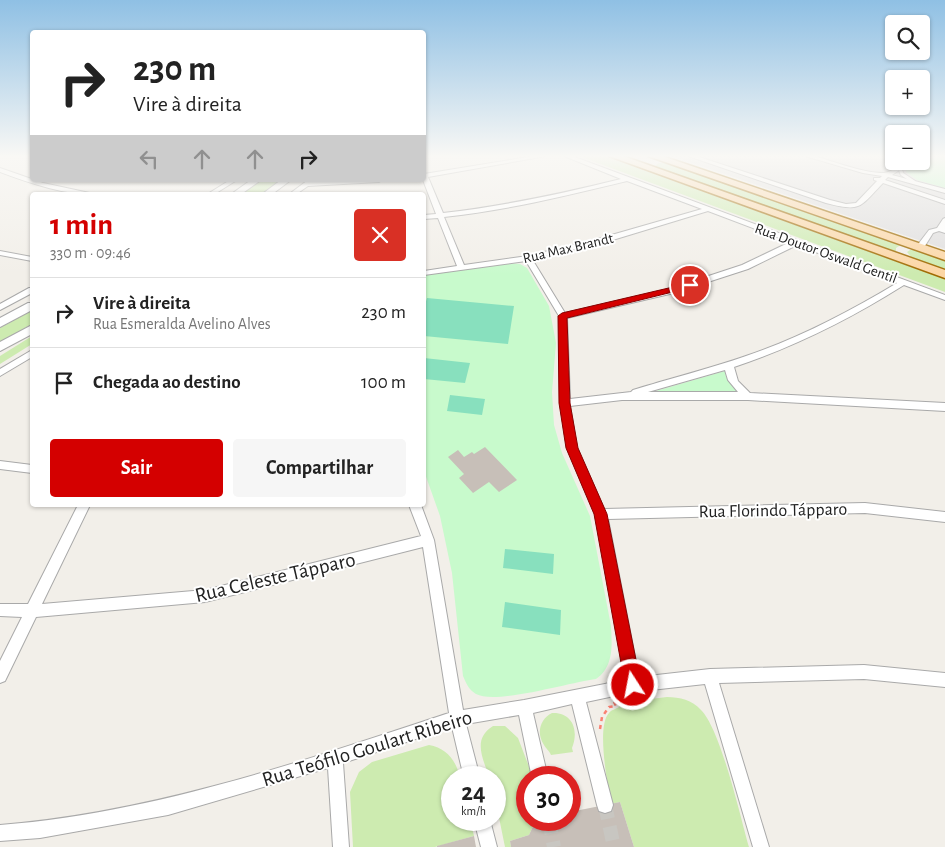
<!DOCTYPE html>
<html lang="pt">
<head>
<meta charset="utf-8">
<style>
	body { margin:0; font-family:"Alegreya Sans",sans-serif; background:#f6f6f6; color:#222; height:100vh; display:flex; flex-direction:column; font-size:19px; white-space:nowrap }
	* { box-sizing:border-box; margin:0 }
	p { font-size:16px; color:#767676 }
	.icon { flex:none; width:28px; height:28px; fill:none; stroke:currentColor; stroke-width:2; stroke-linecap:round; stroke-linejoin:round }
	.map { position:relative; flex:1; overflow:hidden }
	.drawer { position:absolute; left:30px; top:192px; width:396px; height:315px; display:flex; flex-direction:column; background:#fff; border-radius:5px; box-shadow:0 1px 4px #0004 }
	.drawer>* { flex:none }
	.banner { position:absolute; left:30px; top:30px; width:396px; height:152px; border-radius:5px; box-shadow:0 1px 4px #0004; background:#fff; color:#222; overflow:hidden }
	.buttons { position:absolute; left:885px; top:15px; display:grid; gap:10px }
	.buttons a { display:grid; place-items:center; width:45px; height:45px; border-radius:5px; background:#fff; box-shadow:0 1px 4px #0004; font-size:25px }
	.speed { position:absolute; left:441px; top:766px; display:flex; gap:10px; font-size:25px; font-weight:700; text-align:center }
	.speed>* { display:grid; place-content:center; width:65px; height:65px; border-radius:50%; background:#fff; box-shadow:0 1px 4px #0004; line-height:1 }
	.speed small { font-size:12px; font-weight:400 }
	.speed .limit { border:8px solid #d22; background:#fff; color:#111 }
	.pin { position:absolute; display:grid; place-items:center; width:42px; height:42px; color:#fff; margin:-21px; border:2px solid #fff; border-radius:50%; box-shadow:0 1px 5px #0007 }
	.me { position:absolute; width:55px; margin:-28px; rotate:349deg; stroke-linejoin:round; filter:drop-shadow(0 0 4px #0008) }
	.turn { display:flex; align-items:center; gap:18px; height:105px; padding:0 20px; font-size:22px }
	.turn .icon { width:65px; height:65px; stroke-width:2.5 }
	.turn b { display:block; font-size:35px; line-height:42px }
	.lanes { display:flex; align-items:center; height:48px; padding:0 20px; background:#0003; justify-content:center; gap:25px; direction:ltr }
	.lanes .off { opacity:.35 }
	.round { display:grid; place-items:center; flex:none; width:52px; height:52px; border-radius:5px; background:#f6f6f6 }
	.head { display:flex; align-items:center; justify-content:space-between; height:85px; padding:0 20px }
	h1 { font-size:30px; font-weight:700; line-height:38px; color:#d40000 }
	.button { display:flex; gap:10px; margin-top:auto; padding:10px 20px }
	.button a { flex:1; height:58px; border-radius:5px; background:#d40000; color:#fff; font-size:20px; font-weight:700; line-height:58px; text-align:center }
	.button a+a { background:#f6f6f6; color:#222 }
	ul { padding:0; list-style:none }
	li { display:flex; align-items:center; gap:15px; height:70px; padding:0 20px; border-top:1px solid #e0e0e0 }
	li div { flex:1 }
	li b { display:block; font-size:19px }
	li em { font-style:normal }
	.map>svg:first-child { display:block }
</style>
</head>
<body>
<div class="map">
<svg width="945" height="847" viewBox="0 0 945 847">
	<rect width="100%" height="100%" fill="#f2efe9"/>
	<path fill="#e0dfdf" d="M672 156H894V161H921V156H945V249Z"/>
	<path fill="#cdebb0" d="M579 156H604L945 279V292Z
		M659 163H668L902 244 896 248V254L658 169 655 166Z
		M262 180H282L261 195H239Z
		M910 250H916L945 259V271L913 259 907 252Z
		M32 310V324L0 342V328Z
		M32 336V344L0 364V356Z
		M667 697C680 697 692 700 701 710 721 730 740 816 749 847H634L620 802 611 804C608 786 596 726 609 713 611 710 616 709 619 707L618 703Z
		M552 713C573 712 579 731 572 748L573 752 551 755C549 750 546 749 544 745 536 733 540 719 552 713Z
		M493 726H505L518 738 533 777 528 778V820H536L529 835 510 841 511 847H505L495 798V778L489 777C483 758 472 739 493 726Z
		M429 745C447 748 456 761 460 777L452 778V820H470L474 836 435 847H353L350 792 359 772 372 762Z"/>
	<path fill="#c8facc" d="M941 156H945V188L917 180 906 172 907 168Z
		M508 263 520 264 527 268 549 306 556 343 552 392 554 425 562 453 590 516 611 626C612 645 614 667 596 679 571 682 496 705 476 694 469 690 466 683 463 676L452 573 440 516 424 471V275Z
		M725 371 726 377 737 392 649 393Z"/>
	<path fill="#88e0be" d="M427 298 514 306 508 344 424 336V308Z
		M424 358 470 363 465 383 424 379Z
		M450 395 485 399 482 415 447 411Z
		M505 549 554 554 553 574 503 568Z
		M505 602 561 610 560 635 502 627Z"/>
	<path fill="#c7bfb8" d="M485 447 517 480 499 492 489 482 473 493 459 478 464 474 448 457 458 450 464 457 472 452 474 454Z
		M620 802 634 847H511L510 841 529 835 536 820H570V812Z
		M474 836 476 847H437V846Z"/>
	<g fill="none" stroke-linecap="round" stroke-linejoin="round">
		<path stroke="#c8c6c1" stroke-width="14" stroke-dasharray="14 8" stroke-linecap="butt" d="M605 805 614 847
			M549 820 554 847"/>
		<defs>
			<path id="service" d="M899 166 902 174 914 182"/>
			<path id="minor" d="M534 156H546L428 177 443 213C505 206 560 194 621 179L564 156H572L945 295V300L904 285C850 319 794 347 734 367L738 381 750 393 945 403V411L748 400H622L570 406 577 448 604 509 865 503 945 512V522L865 513 608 519 639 677 710 669 864 665 945 673V687L864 679 719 683 769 847H753L705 684 633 692 586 702 613 805 611 811 605 813 599 811 597 805 572 704 533 713 548 778H532L519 715 466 724 480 778H464L452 727 343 763 349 847H333L328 768 168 815 40 838 0 841V825C154 813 303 761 449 713L423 547 205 602 36 617 5 681 0 683V661L22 617 0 616V604H28L78 505H90L42 604 205 590 421 536 409 505H421L434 540 463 710 524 700 625 680 595 514 567 448 560 403 559 316 526 261 424 275V271L457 266 438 218 424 219V215L436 214 423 180 424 174ZM627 181 702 209 601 238 528 256 464 265 444 217C508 210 565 196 627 181ZM708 211 790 242 742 265 669 289 565 313 532 259 606 242ZM797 245 897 283C849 312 799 338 746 356 709 369 671 378 633 390L631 392 570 399 567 318 674 293 748 269ZM725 370 728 380 738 392H648Z
				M688 156H696L830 200 846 204 856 203 877 181 874 180V178H880L882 176 863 173 805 156H814C835 162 863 173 884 173 894 172 900 161 913 161L892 175 945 189V193L888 177 885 180 945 200V204L883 183C859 208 861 212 826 203Z
				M921 156H926L921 159Z
				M0 168 43 183 99 195C65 195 32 184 0 172Z
				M230 180H237L213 195H206Z
				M308 180H313L314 182 382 180 379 182 308 186 295 195H288Z
				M945 218V233L939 231 933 233 923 249H917L916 247 929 230 937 228 943 219Z
				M0 251 32 257V261L0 255Z
				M29 288H32V293L0 310V304Z
				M32 350V357L0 376V369Z
				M0 461 32 465V473L0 469Z
				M474 820H490L497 847H481Z"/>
			<path id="tertiary" d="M251 180H261L240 195H230Z
				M281 180H291L271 195H261Z
				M28 303H32V310L0 327V318Z
				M32 325V334L0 351V342Z"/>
			<path id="primary" d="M609 156H623L945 270V278Z
				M648 156H662L945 252V260Z"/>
		</defs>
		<use href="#service" stroke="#a9a9a9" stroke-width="5"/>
		<use href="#minor" stroke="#a9a9a9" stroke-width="2"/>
		<use href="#tertiary" stroke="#a9a9a9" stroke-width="2"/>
		<use href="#primary" stroke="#a06b00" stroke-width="3"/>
		<path stroke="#fa8072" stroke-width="2.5" stroke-dasharray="4 4" stroke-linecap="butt" d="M600 729 602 717 609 707 616 706 614 702"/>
		<use href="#service" stroke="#fff" stroke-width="3"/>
		<use href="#minor" fill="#fff" fill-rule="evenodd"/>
		<use href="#tertiary" fill="#fff" fill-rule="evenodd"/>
		<use href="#primary" fill="#fcd6a4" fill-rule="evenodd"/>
	</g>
	<linearGradient id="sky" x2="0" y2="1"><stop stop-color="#8fc0e4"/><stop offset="0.57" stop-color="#f9f8f5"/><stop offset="1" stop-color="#f9f8f5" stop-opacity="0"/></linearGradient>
	<rect width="945" height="274" fill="url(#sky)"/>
	<path fill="#d40000" stroke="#8a0000" d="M690 283H693V287L567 318 570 403 578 448 607 514 641 685 638 691 633 693 627 691 625 685 594 514 566 448 559 403 558 316 562 313Z"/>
	<g text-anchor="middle" stroke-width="4" stroke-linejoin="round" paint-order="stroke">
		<g font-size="15" fill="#222" stroke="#fff">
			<text transform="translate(568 248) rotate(-13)" y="5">Rua Max Brandt</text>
			<text transform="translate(826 253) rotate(20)" y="5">Rua Doutor Oswald Gentil</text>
		</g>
		<g font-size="18" fill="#222" stroke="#fff">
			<text transform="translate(773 510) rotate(-1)" y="6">Rua Florindo Tápparo</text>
		</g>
		<g font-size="21" fill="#222" stroke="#fff">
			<text transform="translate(275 577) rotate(-13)" y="7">Rua Celeste Tápparo</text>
			<text transform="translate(367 748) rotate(-17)" y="7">Rua Teófilo Goulart Ribeiro</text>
		</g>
	</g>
</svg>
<div class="buttons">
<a><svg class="icon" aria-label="search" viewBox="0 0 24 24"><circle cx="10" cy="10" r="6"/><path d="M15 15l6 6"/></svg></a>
<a>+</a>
<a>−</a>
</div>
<div class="speed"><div>24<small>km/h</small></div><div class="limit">30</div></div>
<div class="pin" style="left:690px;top:285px;background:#d93025"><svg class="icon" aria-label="arrive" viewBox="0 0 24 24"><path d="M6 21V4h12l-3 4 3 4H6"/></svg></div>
<svg class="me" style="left:633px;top:685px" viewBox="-20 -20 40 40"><circle r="17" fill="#d40000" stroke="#fff" stroke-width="3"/><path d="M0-11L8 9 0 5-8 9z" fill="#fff"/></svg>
<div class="banner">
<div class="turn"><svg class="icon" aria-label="right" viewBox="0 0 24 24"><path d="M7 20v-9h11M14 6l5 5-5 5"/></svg><div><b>230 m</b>Vire à direita</div></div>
<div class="lanes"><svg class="icon off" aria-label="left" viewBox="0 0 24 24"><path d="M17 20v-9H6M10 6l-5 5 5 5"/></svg><svg class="icon off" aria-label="ahead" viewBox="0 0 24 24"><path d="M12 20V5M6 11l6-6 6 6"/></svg><svg class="icon off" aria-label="ahead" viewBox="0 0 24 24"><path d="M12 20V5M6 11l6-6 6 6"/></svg><svg class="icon" aria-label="right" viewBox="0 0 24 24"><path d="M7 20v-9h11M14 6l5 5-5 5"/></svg></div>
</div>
<section class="drawer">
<div class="head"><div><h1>1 min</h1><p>330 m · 09:46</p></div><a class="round" style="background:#d93025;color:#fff"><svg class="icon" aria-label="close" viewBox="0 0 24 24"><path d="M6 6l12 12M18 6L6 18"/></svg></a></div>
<ul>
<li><svg class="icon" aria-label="right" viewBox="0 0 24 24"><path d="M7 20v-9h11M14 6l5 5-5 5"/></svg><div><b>Vire à direita</b><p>Rua Esmeralda Avelino Alves</p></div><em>230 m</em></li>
<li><svg class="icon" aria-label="arrive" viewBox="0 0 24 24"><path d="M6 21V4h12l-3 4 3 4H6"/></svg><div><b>Chegada ao destino</b></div><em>100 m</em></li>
</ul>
<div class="button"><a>Sair</a><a>Compartilhar</a></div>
</section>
</div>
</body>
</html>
